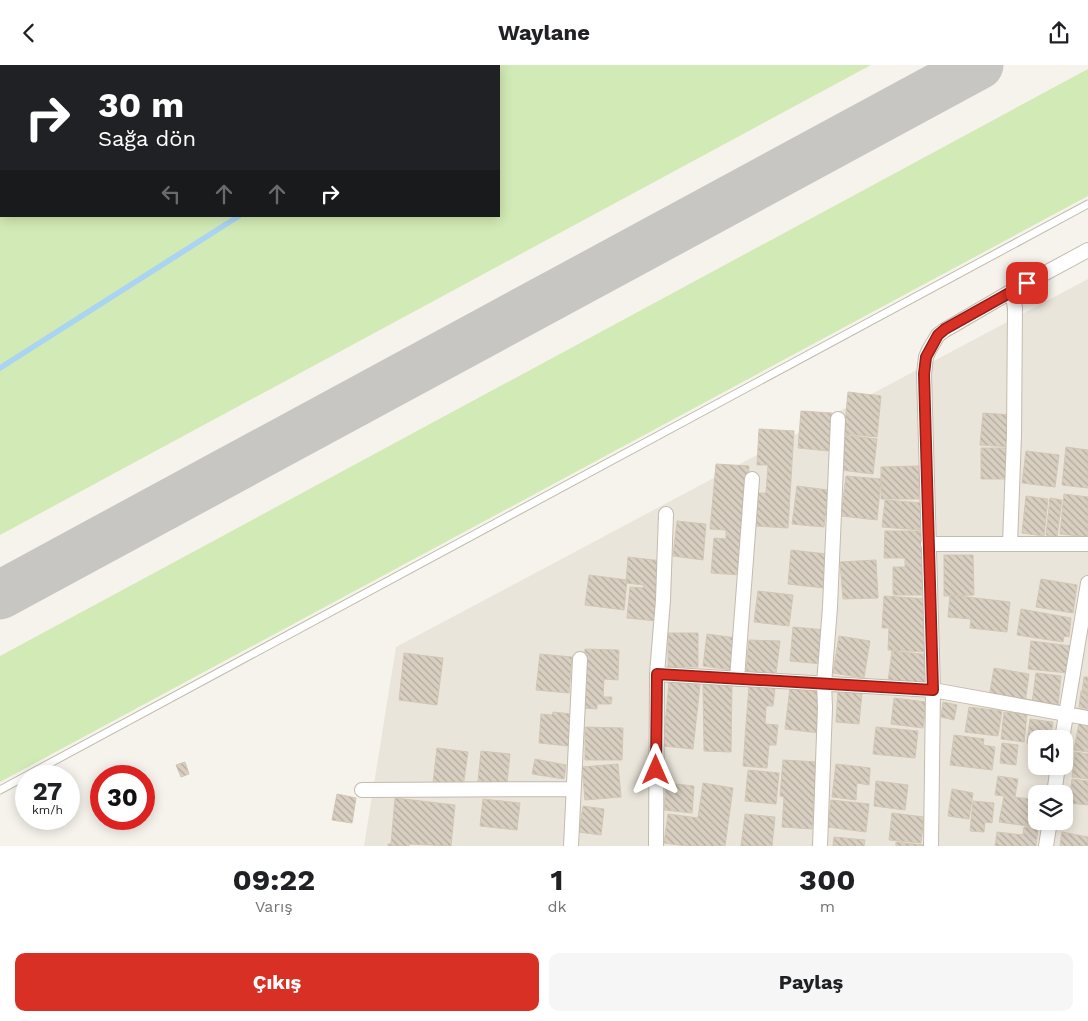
<!DOCTYPE html>
<html lang="tr">
<head>
<meta charset="utf-8">
<style>
	body { margin:0; font-family:"Work Sans",sans-serif; background:#f6f6f6; color:#202124; height:100vh; display:flex; flex-direction:column; font-size:19px; white-space:nowrap }
	* { box-sizing:border-box; margin:0 }
	p { font-size:16px; color:#757577 }
	.icon { flex:none; width:28px; height:28px; fill:none; stroke:currentColor; stroke-width:2; stroke-linecap:round; stroke-linejoin:round }
	.map { position:relative; height:781px; overflow:hidden }
	.sheet { display:flex; flex-direction:column; background:#fff; flex:1 }
	.sheet>* { flex:none }
	.hud { position:absolute; left:0px; top:0px; width:500px; height:152px; box-shadow:0 2px 12px #0003; background:#202124; color:#fff; overflow:hidden }
	.controls { position:absolute; left:1028px; top:665px; display:grid; gap:10px }
	.controls a { display:grid; place-items:center; width:45px; height:45px; border-radius:10px; background:#fff; box-shadow:0 2px 12px #0003; font-size:25px }
	.speed { position:absolute; left:15px; top:700px; display:flex; gap:10px; font-size:25px; font-weight:700; text-align:center }
	.speed>* { display:grid; place-content:center; width:65px; height:65px; border-radius:50%; background:#fff; box-shadow:0 2px 12px #0003; line-height:1 }
	.speed small { font-size:12px; font-weight:400 }
	.speed .limit { border:8px solid #d22; background:#fff; color:#111 }
	.pin { position:absolute; display:grid; place-items:center; width:42px; height:42px; color:#fff; margin:-21px; border-radius:10px; box-shadow:0 2px 8px #0006 }
	.me { position:absolute; width:55px; margin:-28px; rotate:0deg; stroke-linejoin:round; filter:drop-shadow(0 0 4px #0008) }
	.turn { display:flex; align-items:center; gap:18px; height:105px; padding:0 15px; font-size:22px }
	.turn .icon { width:65px; height:65px; stroke-width:2.5 }
	.turn b { display:block; font-size:35px; line-height:42px }
	.lanes { display:flex; align-items:center; height:48px; padding:0 15px; background:#0003; justify-content:center; gap:25px; direction:ltr }
	.lanes .off { opacity:.35 }
	.eta { display:flex; justify-content:space-evenly; align-items:center; height:85px; text-align:center }
	.eta b { font-size:30px; font-weight:700; line-height:35px }
	.button { display:flex; gap:10px; margin-top:auto; padding:10px 15px }
	.button a { flex:1; height:58px; border-radius:10px; background:#d93025; color:#fff; font-size:20px; font-weight:700; line-height:58px; text-align:center }
	.button a+a { background:#f6f6f6; color:#202124 }
	header { display:flex; justify-content:space-between; align-items:center; height:65px; padding:0 15px; background:#fff; font-size:22px; font-weight:700 }
	.map>svg:first-child { display:block }
</style>
</head>
<body>
<header><svg class="icon" aria-label="back" viewBox="0 0 24 24"><path d="M15 5l-7 7 7 7"/></svg>Waylane<svg class="icon" aria-label="share" viewBox="0 0 24 24"><path d="M12 15V3M7 8l5-5 5 5M5 13v7h14v-7"/></svg></header>
<div class="map">
<svg width="1088" height="781" viewBox="0 0 1088 781">
	<defs>
		<pattern id="building-back-hatch" width="6" height="6" patternUnits="userSpaceOnUse" patternTransform="scale(1.25)"><rect width="6" height="6" fill="#d8cfc1"/><path d="M-1 5l2 2M0 0l6 6M5-1l2 2" fill="none" stroke="#b1aa9e"/></pattern>
	</defs>
	<rect width="100%" height="100%" fill="#f6f3ec"/>
	<path fill="#eae5da" fill-rule="evenodd" d="M1088 214V781H364L396 582ZM1036 674H1064V701H1036ZM1036 729H1064V756H1036Z"/>
	<path fill="#d2eab5" fill-rule="evenodd" d="M0 0H871L0 470ZM1 1H499V151H1Z
		M1088 4V131L0 717V591Z"/>
	<g fill="none" stroke-linecap="round" stroke-linejoin="round">
		<path stroke="#a9d4f2" stroke-width="5.5" d="M473 1 475 0
			M0 303 239 151"/>
		<path stroke="#c8c6c3" stroke-width="49" d="M0 530 979 0"/>
	</g>
	<path fill="url(#building-back-hatch)" stroke="#d3c7b4" d="M848 327 881 331 877 372 844 369Z
		M801 346 832 348 829 386 798 383Z
		M983 348 1013 350 1011 382 980 380Z
		M759 364 794 366 788 463 756 461 758 428H766L768 400H757Z
		M844 370 877 374 873 409 841 405Z
		M1066 382 1088 385V423L1062 420Z
		M981 383H1011V414H981Z
		M1026 386 1059 390 1055 422 1022 418Z
		M716 399 749 401 740 510 711 508 714 473 726 474V465L710 464Z
		M919 401V434H881V402Z
		M846 411 881 414 877 455 841 451Z
		M797 421 828 425 824 462 792 459Z
		M1064 429 1088 432V472L1060 469Z
		M1026 431 1048 434 1044 471 1022 468Z
		M1050 433 1062 435 1057 472 1046 470Z
		M885 435 922 438 920 465 882 462Z
		M677 456 706 459 703 495 673 491Z
		M885 466H922V530H893V502H905V493H884Z
		M791 485 827 489 824 523 788 519Z
		M944 490H973L974 530 944 531Z
		M628 492 662 496 656 556 627 553 630 522 643 523 644 520 626 518Z
		M876 495 878 533 843 534 840 497Z
		M589 510 627 515 624 545 585 540Z
		M1041 514 1077 520 1073 548 1036 542Z
		M758 526 793 530 789 561 754 557Z
		M950 530 1010 537 1007 567 970 563 971 554 948 552Z
		M884 531 928 534 926 587 888 585 889 563H882Z
		M1021 544 1071 553 1069 572 1064 571 1063 577 1017 570Z
		M793 562 826 565 822 599 790 596Z
		M668 568H698V602H668Z
		M707 569 736 573 732 605 703 601Z
		M839 571 870 576 864 613 833 608Z
		M749 575 780 576 776 609 746 606Z
		M1031 576 1071 581 1068 608 1028 604Z
		M585 584 619 585 618 615 604 614 603 632H612L611 639H597V644L582 643Z
		M892 586 931 590 927 622 888 617Z
		M404 588 443 593 437 640 399 635Z
		M540 589 572 592 569 628 536 625Z
		M994 603 1029 609 1025 638 989 632Z
		M1036 608 1061 611 1058 641 1032 638Z
		M1084 612H1088V629L1082 628Z
		M669 617 700 620 693 684 663 681Z
		M703 619H732L731 687 704 686Z
		M749 620 775 622 773 641H766L765 659 778 660 776 680H769L767 703 743 701Z
		M790 623 823 627 819 668 785 664Z
		M838 626 862 628 859 659 836 657Z
		M1081 626 1088 627V644L1079 642Z
		M894 633 926 637 923 663 891 659Z
		M943 637 957 640 954 655 941 652Z
		M969 642 1002 646 998 671 965 667Z
		M553 647 572 649 569 681 539 678 541 649 552 650Z
		M1004 647 1027 649 1024 677 1001 674Z
		M1030 654 1053 657 1050 674H1036V680L1027 678Z
		M1079 658 1088 660V687L1074 685Z
		M585 662 623 663 622 695H585Z
		M876 662 918 666 915 693 873 689Z
		M954 670 984 674 983 680 995 682 992 705 950 700Z
		M1002 678 1018 680 1016 700 1000 698Z
		M437 683 468 687 463 722 433 718Z
		M481 686 510 689 507 718 478 716Z
		M1075 687 1088 689V714L1072 712Z
		M1033 688 1036 689V701H1045L1044 708 1029 705Z
		M535 694 566 700 564 714 532 709Z
		M783 695 817 697 812 764 782 762 784 732 780 731Z
		M185 697 189 709 181 712 176 700Z
		M618 699 621 732 585 735 582 702Z
		M836 699 870 703 869 720 857 718 856 735 832 732Z
		M748 705 779 708 776 739 745 736Z
		M998 711 1018 714 1015 732 1036 735V756H1042L1041 763 999 757 1004 731 995 730Z
		M1072 714 1088 716V740L1069 738Z
		M876 716 908 720 905 745 874 741Z
		M666 718 694 721 692 748 664 745Z
		M703 718 733 723 725 781H687L664 778 668 749 698 753Z
		M952 724 973 728 969 754 948 751Z
		M337 729 356 733 352 758 332 755Z
		M395 733 455 740 451 781 409 779V781H388V779H391Z
		M483 734 520 738 517 765 480 761Z
		M831 735 869 739 866 767 828 762Z
		M973 736 994 738 992 758 985 757 984 767 970 766Z
		M583 741 604 744 601 770 579 767Z
		M892 748 924 752 921 778 889 775Z
		M745 749 775 752 772 781H741Z
		M1024 762 1038 764 1036 781H995L997 767 1023 770Z
		M1062 767 1088 772V781H1060Z
		M834 772 865 775 864 781H833Z
		M896 777 924 780V781H896Z"/>
	<g fill="none" stroke-linecap="round" stroke-linejoin="round">
		<defs>
			<path id="service" d="M0 725 1088 139"/>
			<path id="minor" d="M928 479H1088
				M1010 479 1014 370 1015 243 1012 226
				M657 609 663 535 666 449
				M737 614 752 414
				M1062 674 1088 518
				M362 725 574 724
				M1054 729 1058 701
				M571 781 580 594
				M656 781 657 609 933 625 1088 653
				M820 781 825 642 824 619 830 542 838 354
				M931 781 933 625 924 309 926 292 929 285 938 270 945 265 1012 226 1088 185
				M1046 781 1050 756"/>
		</defs>
		<use href="#service" stroke="#c2bbae" stroke-width="9"/>
		<use href="#minor" stroke="#c2bbae" stroke-width="16"/>
		<use href="#service" stroke="#fff" stroke-width="7"/>
		<use href="#minor" stroke="#fff" stroke-width="14"/>
	</g>
	<g fill="none" stroke-linecap="round" stroke-linejoin="round">
		<defs>
			<path id="route" d="M656 705 657 609 933 625 924 309 926 292 938 270 945 264 1027 218"/>
		</defs>
		<use href="#route" stroke="#8d1f18" stroke-width="12"/>
		<use href="#route" stroke="#d93025" stroke-width="9"/>
	</g>
</svg>
<div class="controls">
<a><svg class="icon" aria-label="sound" viewBox="0 0 24 24"><path d="M4 9h4l5-4v14l-5-4H4zM17 9q2 3 0 6"/></svg></a>
<a><svg class="icon" aria-label="layers" viewBox="0 0 24 24"><path d="M12 4l9 5-9 5-9-5zM3 14l9 5 9-5"/></svg></a>
</div>
<div class="speed"><div>27<small>km/h</small></div><div class="limit">30</div></div>
<div class="pin" style="left:1027px;top:218px;background:#d93025"><svg class="icon" aria-label="arrive" viewBox="0 0 24 24"><path d="M6 21V4h12l-3 4 3 4H6"/></svg></div>
<svg class="me" style="left:656px;top:705px" viewBox="-20 -20 40 40"><path d="M0-17L14 15 0 8-14 15z" fill="#d93025" stroke="#fff" stroke-width="4"/></svg>
<div class="hud">
<div class="turn"><svg class="icon" aria-label="right" viewBox="0 0 24 24"><path d="M7 20v-9h11M14 6l5 5-5 5"/></svg><div><b>30 m</b>Sağa dön</div></div>
<div class="lanes"><svg class="icon off" aria-label="left" viewBox="0 0 24 24"><path d="M17 20v-9H6M10 6l-5 5 5 5"/></svg><svg class="icon off" aria-label="ahead" viewBox="0 0 24 24"><path d="M12 20V5M6 11l6-6 6 6"/></svg><svg class="icon off" aria-label="ahead" viewBox="0 0 24 24"><path d="M12 20V5M6 11l6-6 6 6"/></svg><svg class="icon" aria-label="right" viewBox="0 0 24 24"><path d="M7 20v-9h11M14 6l5 5-5 5"/></svg></div>
</div>
</div>
<section class="sheet">
<div class="eta">
<div><b>09:22</b><p>Varış</p></div>
<div><b>1</b><p>dk</p></div>
<div><b>300</b><p>m</p></div>
</div>
<div class="button"><a>Çıkış</a><a>Paylaş</a></div>
</section>
</body>
</html>
